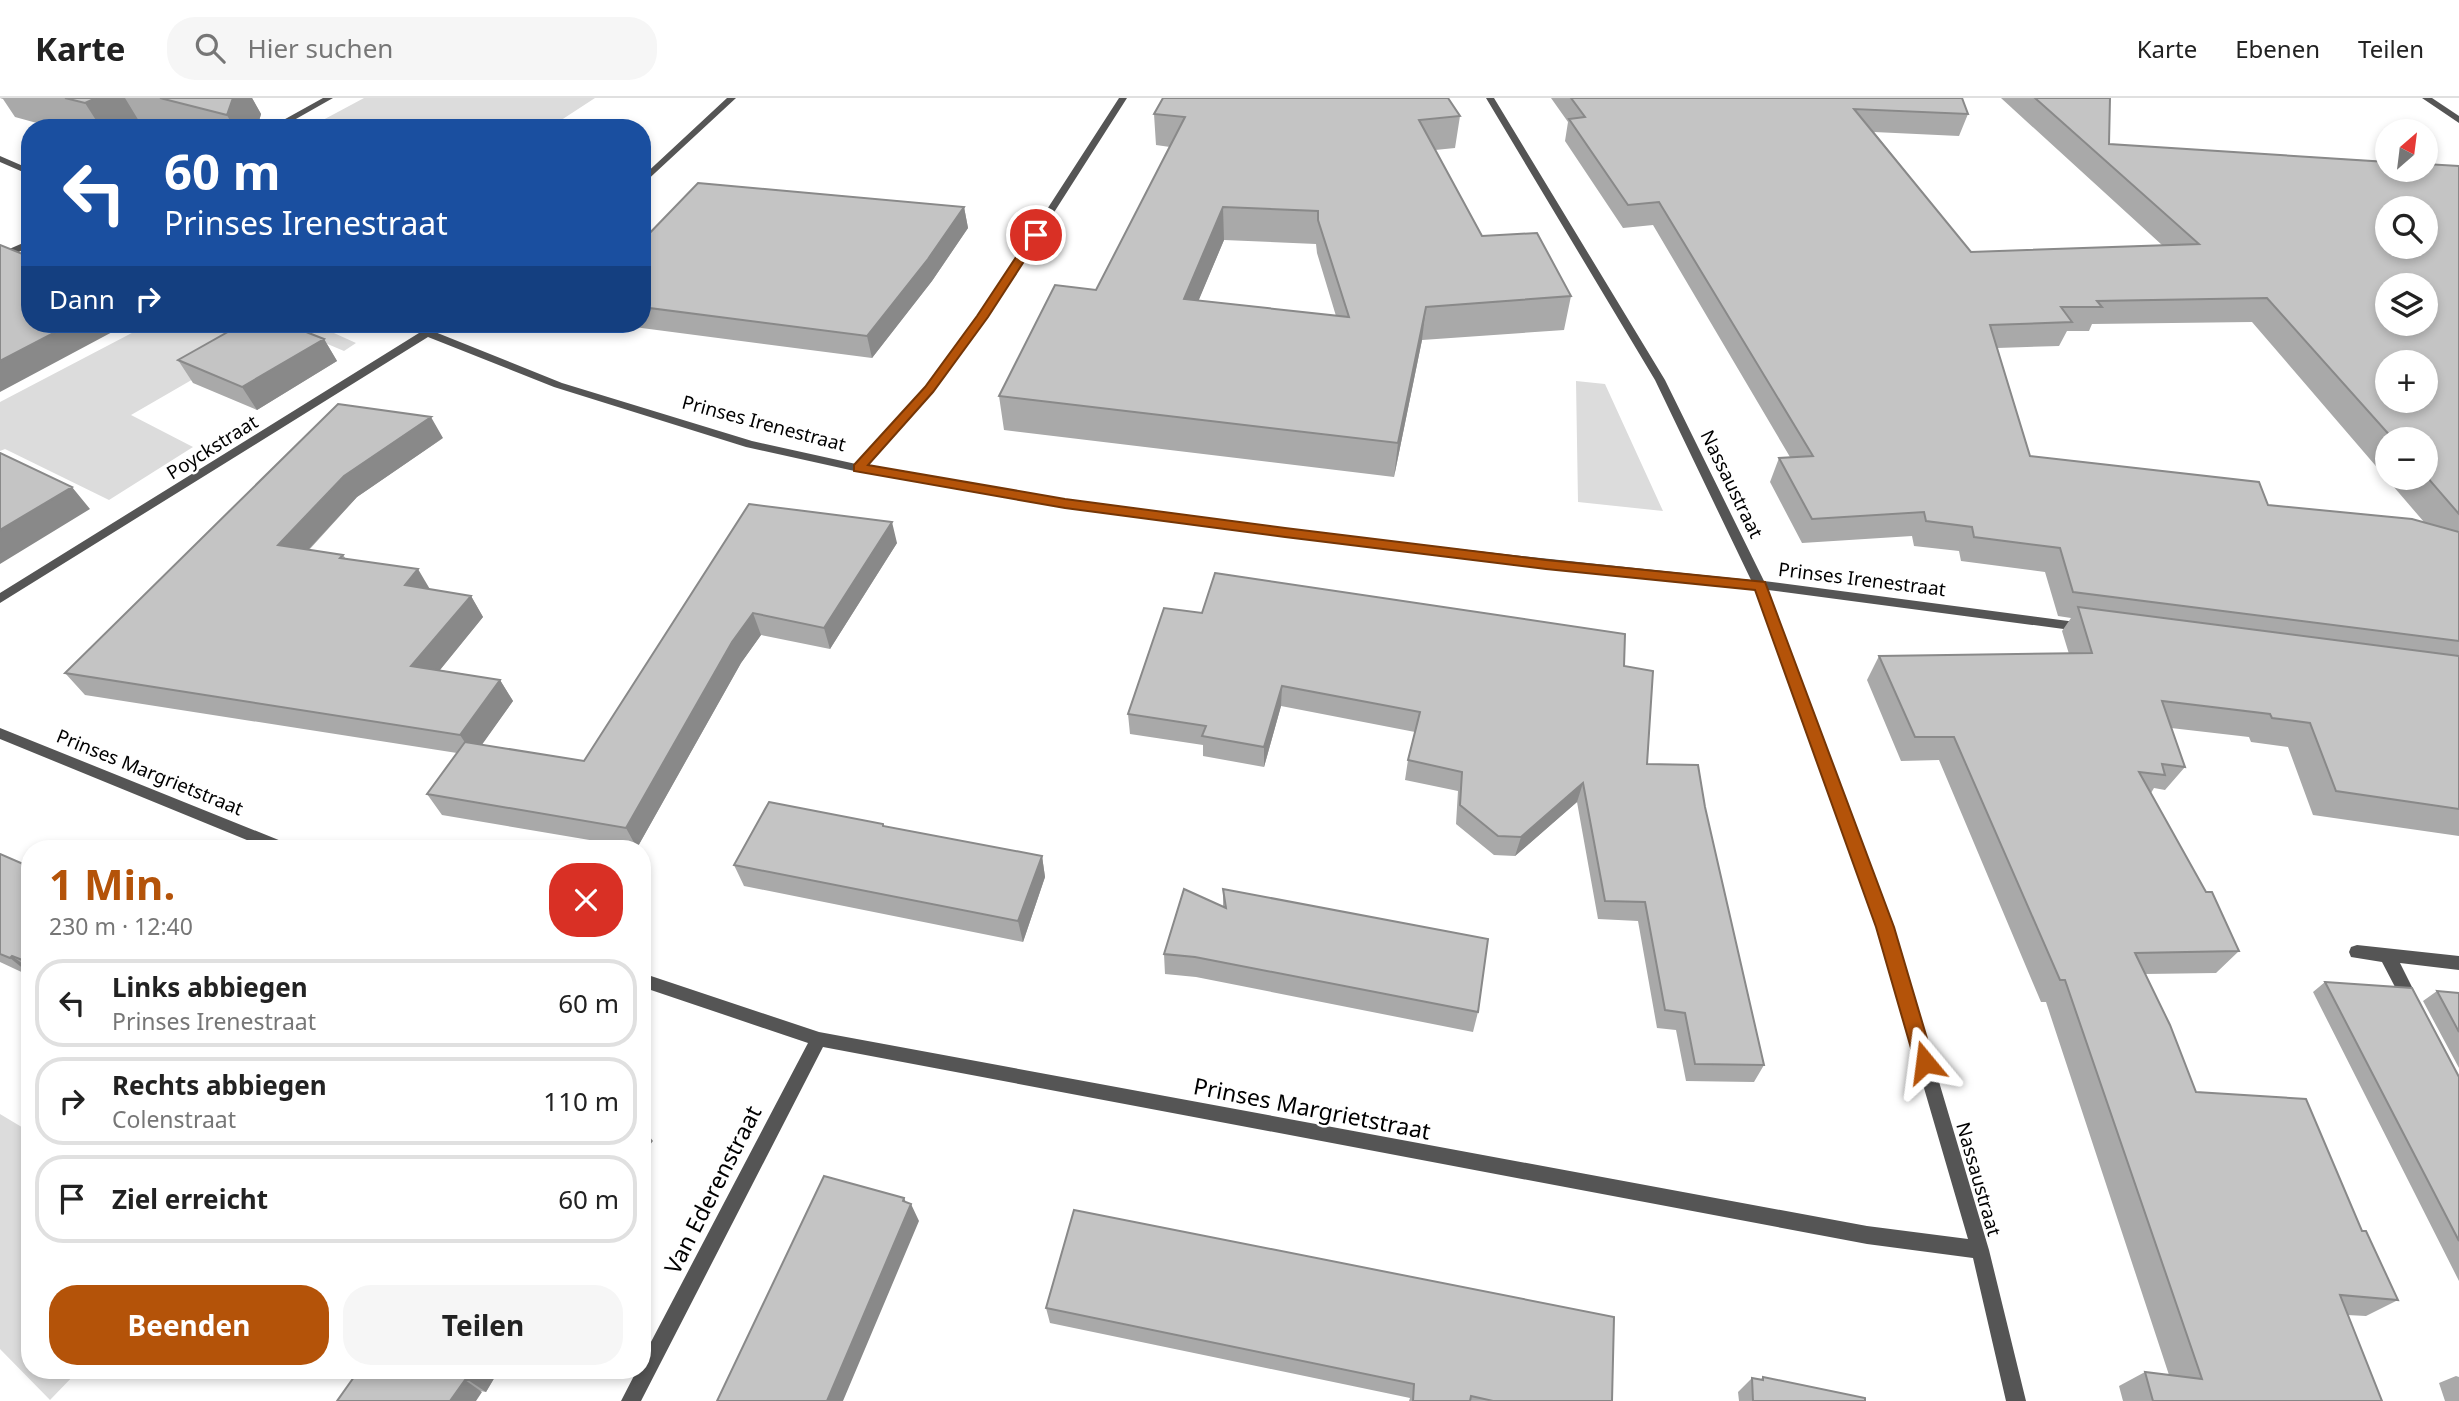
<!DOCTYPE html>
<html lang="de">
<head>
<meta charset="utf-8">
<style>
	body { margin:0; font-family:"Noto Sans",sans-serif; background:#f6f6f6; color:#222; height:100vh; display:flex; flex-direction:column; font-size:26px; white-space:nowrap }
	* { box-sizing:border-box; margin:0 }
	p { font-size:23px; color:#767676 }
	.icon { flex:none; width:38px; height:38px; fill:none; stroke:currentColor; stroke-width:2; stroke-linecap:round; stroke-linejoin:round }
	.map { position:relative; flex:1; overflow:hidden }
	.details { position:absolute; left:21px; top:742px; width:630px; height:539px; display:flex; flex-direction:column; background:#fff; border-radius:28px; box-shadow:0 4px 10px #0003 }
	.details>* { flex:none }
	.top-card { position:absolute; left:21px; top:21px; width:630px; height:214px; border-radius:28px; box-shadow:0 4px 10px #0003; background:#1a4fa0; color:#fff; overflow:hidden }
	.needle { width:46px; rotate:28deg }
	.buttons { position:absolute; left:2375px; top:21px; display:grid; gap:14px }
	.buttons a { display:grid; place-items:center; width:63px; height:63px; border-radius:50%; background:#fff; box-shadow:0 4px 10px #0003; font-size:35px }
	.pin { position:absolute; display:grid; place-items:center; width:60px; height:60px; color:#fff; margin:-30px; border:4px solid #fff; border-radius:50%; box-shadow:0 2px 7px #0007 }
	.me { position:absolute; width:77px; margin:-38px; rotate:344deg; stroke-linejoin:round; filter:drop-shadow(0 0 5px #0008) }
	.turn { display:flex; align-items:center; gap:24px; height:147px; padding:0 28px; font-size:32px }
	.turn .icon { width:91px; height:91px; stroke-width:2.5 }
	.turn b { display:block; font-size:49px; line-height:60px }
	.then { display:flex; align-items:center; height:66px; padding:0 28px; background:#0003; gap:14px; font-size:26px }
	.round { display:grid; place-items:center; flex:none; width:74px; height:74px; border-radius:28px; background:#f6f6f6 }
	.summary { display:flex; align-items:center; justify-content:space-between; height:119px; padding:0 28px }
	h1 { font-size:42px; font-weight:700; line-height:52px; color:#b45309 }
	.cta { display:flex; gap:14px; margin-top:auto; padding:14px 28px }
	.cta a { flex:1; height:80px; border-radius:28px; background:#b45309; color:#fff; font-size:28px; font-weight:700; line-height:80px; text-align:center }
	.cta a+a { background:#f6f6f6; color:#222 }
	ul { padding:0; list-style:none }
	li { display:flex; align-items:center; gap:21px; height:88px; margin:0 14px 10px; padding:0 14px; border:4px solid #e0e0e0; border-radius:28px }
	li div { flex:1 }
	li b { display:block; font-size:26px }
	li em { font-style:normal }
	header { display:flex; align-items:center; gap:42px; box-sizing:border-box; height:98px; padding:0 35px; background:#fff; border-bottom:2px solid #e0e0e0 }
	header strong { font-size:33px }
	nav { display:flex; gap:38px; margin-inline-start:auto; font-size:24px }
	.search { width:490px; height:63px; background:#f6f6f6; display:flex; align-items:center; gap:18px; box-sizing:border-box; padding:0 24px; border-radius:28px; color:#767676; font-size:26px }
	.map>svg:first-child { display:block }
</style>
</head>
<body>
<header>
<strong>Karte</strong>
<div class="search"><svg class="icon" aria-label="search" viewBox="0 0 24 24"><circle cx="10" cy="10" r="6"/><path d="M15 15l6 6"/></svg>Hier suchen</div>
<nav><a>Karte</a><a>Ebenen</a><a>Teilen</a></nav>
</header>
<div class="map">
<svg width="2459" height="1303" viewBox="0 0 2459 1303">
	<rect width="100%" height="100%" fill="#fff"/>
	<path fill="#dcdcdc" d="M364 0H595L549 30H308Z
		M149 226H314L356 245 344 253 285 228 131 317 193 349 109 402 5 351 0 353V304Z
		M1576 283 1605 286 1663 413 1578 404Z
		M0 1016 30 1034V1272H79L50 1302 0 1251Z"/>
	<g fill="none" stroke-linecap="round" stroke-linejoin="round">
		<path fill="#555" fill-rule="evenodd" d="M2357 847 2459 858V872L2400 865 2420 905 2418 910 2412 912 2406 910 2382 864 2351 859 2349 854 2351 849Z"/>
		<path fill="#555" fill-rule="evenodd" d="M323 0H333L280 30H269Z
			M727 0H736L642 87V79Z
			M1119 0H1127L986 221 933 293 867 368C934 379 1000 392 1066 401 1294 434 1522 459 1751 482L1655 282 1486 0H1494L1665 282 1764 483 2091 526 2092 529 2091 532 2086 534 1768 492 1893 829 1989 1152 2026 1303H2006L1973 1160 1867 1146 823 949 641 1303H621L637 1272H642V1261L808 945 642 889V875L819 934 1867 1128 1968 1141 1877 829 1755 491 1547 470 1285 438 1064 409 859 374 746 349 554 289 428 239 0 505V495L419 235 401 226H415L426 231 434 226H446L435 234 562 285 752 343 856 366 925 289 978 218Z
			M2422 0H2432L2459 18V25Z
			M0 58 30 71V77L0 64Z
			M30 142V149L0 162V155Z
			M0 630 291 747 293 751H269L0 641Z"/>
	</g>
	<path fill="#a9a9a9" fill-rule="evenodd" d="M0 0H252L261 16 257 30H149L142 28 139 30H55L15 19 3 1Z
		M1551 0H1962L1968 16 1959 38 1874 34 1971 154 2162 147 2001 0H2110L2109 46 2459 68V738L2313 717 2288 649 2251 644 2249 639 2171 630 2185 669 2165 692 2154 690 2151 695 2239 853 2216 875 2145 876 2196 994 2362 1133 2398 1202 2366 1218 2347 1217 2382 1303H2123L2119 1288 2145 1274 2169 1277 2046 904H2041L1939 662 1901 663 1867 582 1879 558 2069 556 2062 533 2071 520 2058 518 2045 474 1961 463 1959 453 1914 448 1912 438 1802 445 1770 384 1779 360 1790 359 1653 127 1623 130 1565 43 1568 24ZM2252 224 2424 424 2268 407 2030 358 1997 250 2059 248 2067 233H2089L2092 226ZM2387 341H2426V380H2387Z
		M1154 16 1460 18 1455 50 1435 52 1482 138 1571 198 1564 232 1422 242 1394 379 1004 332 999 298 1096 192 1170 49 1156 47ZM1224 142 1316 146 1317 155 1336 218 1198 203Z
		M964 109 968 130 932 183 872 260 611 226H642V143Z
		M324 241 337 263 257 312 193 285 178 262Z
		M443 340 357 399 309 452 343 457 346 461 430 491 471 498 483 519 440 572 500 582 513 603 481 647 584 663 749 406 897 445 830 551 761 537 741 565 637 750 442 717 427 696 457 655 85 597 65 575Z
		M1164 510 1624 568 1647 666 1705 709 1764 967 1754 984 1686 983 1676 932 1657 930 1638 823 1598 821 1577 704 1515 758 1494 757 1456 726 1458 693 1405 682 1408 662 1415 634 1281 608 1264 669 1203 658V647L1130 636 1128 616Z
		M884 729 1042 758 1045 779 1023 844 744 788 734 767Z
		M0 756 30 769V878L0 864Z
		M1223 791 1478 914 1473 934 1196 879 1165 876 1164 856 1223 808Z
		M2325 884 2459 979V1183L2313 894Z
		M2437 893 2459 895V970L2423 903Z
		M1046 1210 1612 1303H1409L1410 1300 1050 1225Z
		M359 1272H499L486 1294Z
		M2456 1278 2459 1279V1303H2445L2439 1285Z
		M1763 1279 1865 1303H1739L1738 1294 1752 1280 1760 1282Z"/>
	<path fill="#898989" d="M96 0H125L142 28 139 30H101L85 5Z
		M233 0H252L261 16 257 30H234L227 17Z
		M964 109 968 130 932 183 872 260 867 238Z
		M1223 109 1224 142 1185 235 1184 201Z
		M1426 209 1422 242 1394 379 1398 345Z
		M71 226H111L116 232 0 294V263Z
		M324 241 337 263 257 312 242 289Z
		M431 319 443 340 357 399 293 468 278 447 344 378Z
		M72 389 90 411 0 466V432Z
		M892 424 897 445 830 551 824 530Z
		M418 471 431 493 405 487Z
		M471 498 483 519 426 589 411 568Z
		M753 515 761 537 741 565 637 750 626 730 732 544Z
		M500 582 513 603 474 658 460 637Z
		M1282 588 1281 608 1264 669V649Z
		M1583 685 1577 704 1515 758 1521 739Z
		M1042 758 1045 779 1023 844 1018 823Z
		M12 858 30 871V876L10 860Z
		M642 1029 653 1043 642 1057Z
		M904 1100 909 1111 911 1106 919 1123 843 1303H827Z
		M474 1272H499L486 1294 468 1282Z
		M465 1282 482 1294 476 1303H450Z"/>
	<path fill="#c4c4c4" stroke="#898989" stroke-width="2" fill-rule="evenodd" d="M65 0H96L85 5Z
		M160 0H233L227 17Z
		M1163 0H1448L1460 18 1419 22 1482 138 1537 135 1571 198 1426 209 1398 345 999 298 1055 187 1096 192 1185 19 1154 16ZM1223 109 1318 113V122L1349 219 1184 201Z
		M1571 0H1962L1968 16 1854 11 1971 154 2199 146 2035 0H2110L2109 46 2387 64V72H2426V66L2459 68V416L2426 378V341H2393L2267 200 2097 203 2102 209H2061L2072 224 1990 227 2030 358 2259 384 2268 407 2412 421 2459 434V543L2073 494 2060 450 1974 439 1972 429 1926 423 1924 414 1812 421 1779 360 1813 358 1659 104 1628 107 1569 21 1585 19ZM2387 110H2426V149H2387ZM2387 187H2426V226H2387ZM2387 264H2426V303H2387Z
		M698 85 964 109 928 161 867 238 642 209V143Z
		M0 147 30 159V226H71L0 263Z
		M242 226H286L324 241 242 289 178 262Z
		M338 306 431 319 344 378 278 447 343 457 340 460 418 471 405 487 471 498 411 568 500 582 460 637 65 575Z
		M0 355 72 389 0 432Z
		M749 406 892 424 824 530 753 515 732 544 626 730 427 696 465 644 584 663Z
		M1215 475 1625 536 1624 568 1653 573 1647 666 1698 667 1705 709 1764 967 1695 966 1685 915 1665 912 1645 804 1605 803 1583 685 1521 739 1498 738 1460 707 1462 674 1408 662 1420 614 1282 588 1264 649 1202 638 1206 628 1128 616 1164 510 1202 515Z
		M2078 509 2459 558V711L2336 693 2310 625 2272 620 2270 616 2162 603 2185 669 2162 666 2165 677 2139 674 2206 794H2212L2239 853 2135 855 2170 927 2196 994 2306 1001 2362 1133H2366L2398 1202 2340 1197 2382 1303H2153L2145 1274 2202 1281 2065 882H2060L1954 639H1915L1879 558 2092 555Z
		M769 704 883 726V728L1042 758 1018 823 734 767Z
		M0 756 30 769V865L12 858 10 860 0 856Z
		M1184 791 1226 810 1223 791 1488 841 1478 914 1195 859 1164 856Z
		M2325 884 2412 890 2459 979V1143Z
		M2437 893 2459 895V934Z
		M824 1078 904 1100 903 1103 911 1106 827 1303H717Z
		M1074 1112 1614 1219 1612 1303H1493L1471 1298 1470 1303H1413L1414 1286 1046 1210Z
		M359 1272H474L468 1282H465L450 1303H337Z
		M1763 1279 1865 1300V1303H1753L1752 1280 1763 1282Z"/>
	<path fill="#b45309" stroke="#753606" stroke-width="2" d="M1032 135 1041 137 988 219 933 294 868 367 1065 401 1285 430 1546 462 1765 484 1894 829 1934 964 1932 970 1925 972 1918 970 1915 964 1876 829 1755 492 1546 471 1285 439 1065 410 854 373V367L925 289 977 218Z"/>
	<g text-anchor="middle" stroke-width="5" stroke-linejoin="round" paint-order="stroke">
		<g font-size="19" fill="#000" stroke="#fff">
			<text transform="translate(764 325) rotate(15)" y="7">Prinses Irenestraat</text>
			<text transform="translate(212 349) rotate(-32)" y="7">Poyckstraat</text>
			<text transform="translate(1732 386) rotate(64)" y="7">Nassaustraat</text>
			<text transform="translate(1862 481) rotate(7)" y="7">Prinses Irenestraat</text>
			<text transform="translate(150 674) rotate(22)" y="7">Prinses Margrietstraat</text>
			<text transform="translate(1979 1081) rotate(74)" y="7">Nassaustraat</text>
		</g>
		<g font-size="23" fill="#000" stroke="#fff">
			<text transform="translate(1312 1011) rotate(11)" y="8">Prinses Margrietstraat</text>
			<text transform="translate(713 1092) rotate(-63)" y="8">Van Ederenstraat</text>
		</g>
	</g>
</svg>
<div class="buttons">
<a><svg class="needle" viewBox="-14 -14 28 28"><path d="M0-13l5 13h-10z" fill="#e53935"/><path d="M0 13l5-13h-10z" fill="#767676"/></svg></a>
<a><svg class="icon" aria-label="search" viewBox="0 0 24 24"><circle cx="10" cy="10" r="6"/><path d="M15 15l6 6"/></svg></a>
<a><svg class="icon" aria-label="layers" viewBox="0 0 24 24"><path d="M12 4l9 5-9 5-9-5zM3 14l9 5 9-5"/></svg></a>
<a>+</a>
<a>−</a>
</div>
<div class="pin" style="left:1036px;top:137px;background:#d93025"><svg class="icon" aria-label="arrive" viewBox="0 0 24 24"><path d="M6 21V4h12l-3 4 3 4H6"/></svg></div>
<svg class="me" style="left:1925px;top:964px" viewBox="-20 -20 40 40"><path d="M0-17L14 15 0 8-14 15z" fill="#b45309" stroke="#fff" stroke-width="4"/></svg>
<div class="top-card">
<div class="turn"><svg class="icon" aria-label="left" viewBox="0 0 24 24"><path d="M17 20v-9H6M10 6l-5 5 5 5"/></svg><div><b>60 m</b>Prinses Irenestraat</div></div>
<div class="then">Dann<svg class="icon" aria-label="right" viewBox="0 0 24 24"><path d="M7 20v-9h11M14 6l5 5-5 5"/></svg></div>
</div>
<section class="details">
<div class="summary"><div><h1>1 Min.</h1><p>230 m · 12:40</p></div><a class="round" style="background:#d93025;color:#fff"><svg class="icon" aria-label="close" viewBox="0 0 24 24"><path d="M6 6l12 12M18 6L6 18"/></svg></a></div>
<ul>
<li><svg class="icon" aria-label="left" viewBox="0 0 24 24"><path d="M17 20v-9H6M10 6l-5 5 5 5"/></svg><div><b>Links abbiegen</b><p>Prinses Irenestraat</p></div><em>60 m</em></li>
<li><svg class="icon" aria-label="right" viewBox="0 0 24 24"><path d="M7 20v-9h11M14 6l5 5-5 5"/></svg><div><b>Rechts abbiegen</b><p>Colenstraat</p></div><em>110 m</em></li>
<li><svg class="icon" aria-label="arrive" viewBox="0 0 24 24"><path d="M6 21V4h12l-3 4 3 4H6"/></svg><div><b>Ziel erreicht</b></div><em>60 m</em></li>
</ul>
<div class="cta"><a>Beenden</a><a>Teilen</a></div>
</section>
</div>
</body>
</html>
